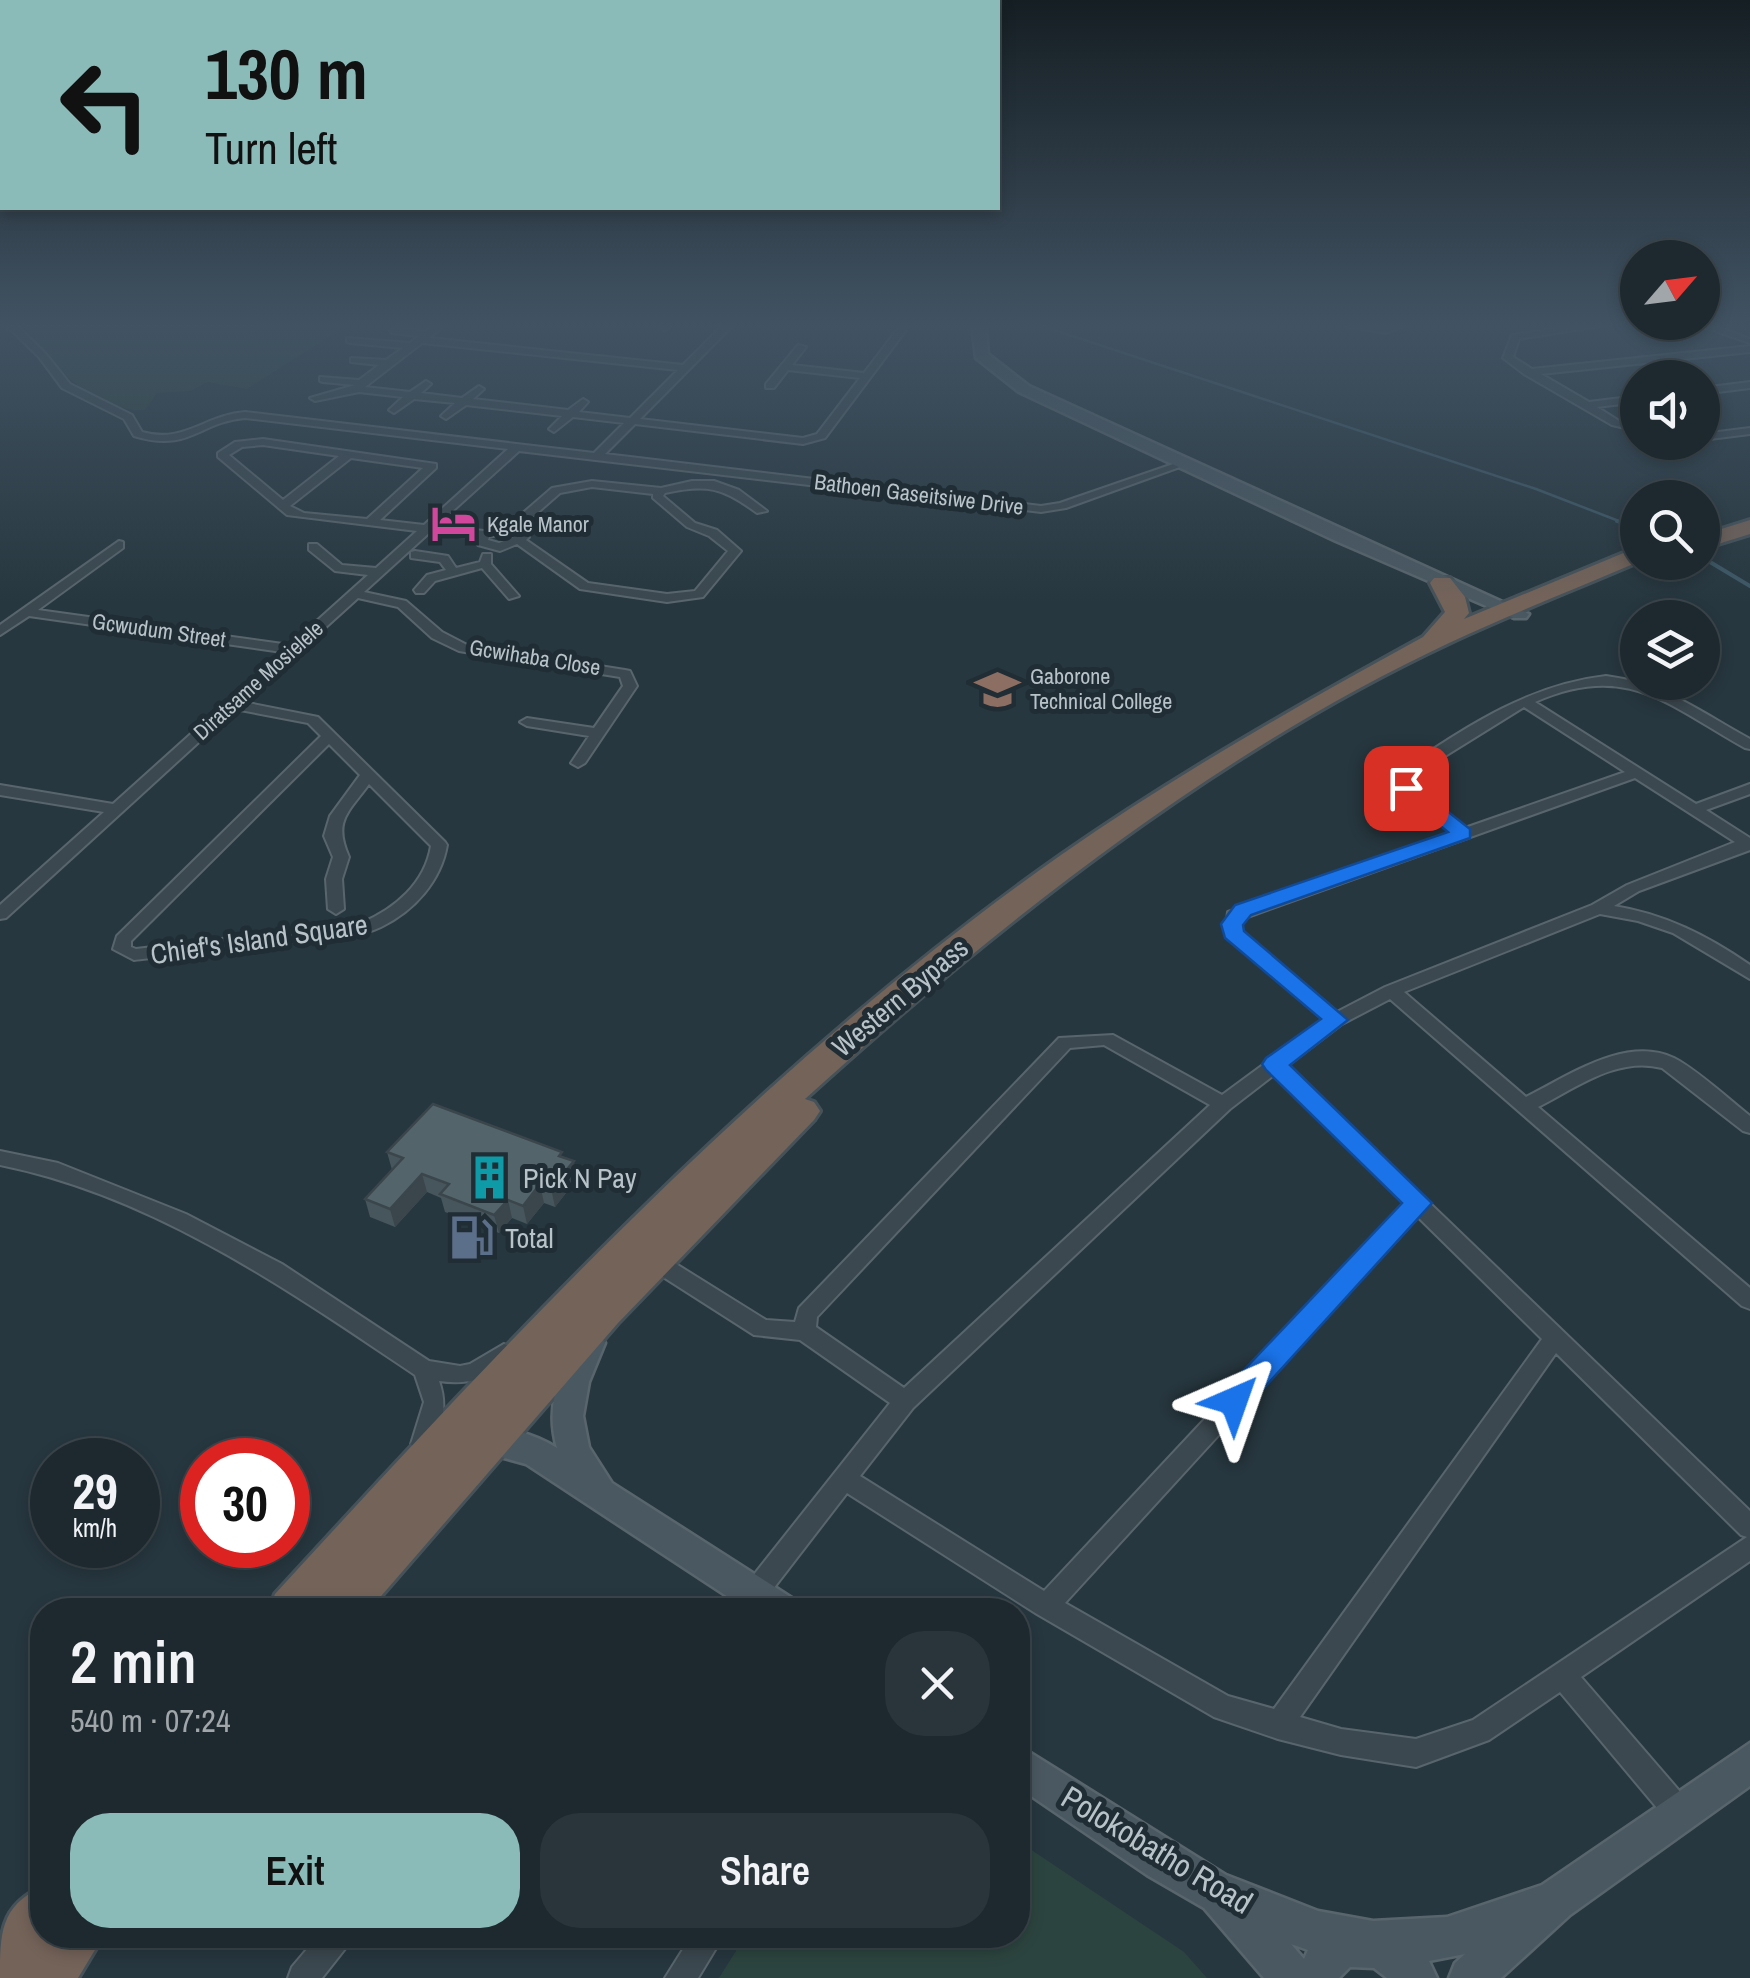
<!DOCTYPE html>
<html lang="en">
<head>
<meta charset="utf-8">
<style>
	body { margin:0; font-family:"Archivo Narrow",sans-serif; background:#2a353b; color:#f1f3f6; height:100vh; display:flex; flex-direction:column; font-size:38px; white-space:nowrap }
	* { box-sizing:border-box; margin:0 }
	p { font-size:32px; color:#a0a6aa }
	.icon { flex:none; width:55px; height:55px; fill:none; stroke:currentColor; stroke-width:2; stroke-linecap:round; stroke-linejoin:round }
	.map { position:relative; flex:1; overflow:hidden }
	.panel { position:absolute; left:30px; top:1598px; width:1000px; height:350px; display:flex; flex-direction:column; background:#1d292f; border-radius:40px; box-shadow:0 5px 15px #0003,0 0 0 2px #3b454b }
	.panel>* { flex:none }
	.banner { position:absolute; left:0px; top:0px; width:1000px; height:210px; box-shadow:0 5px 15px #0003,0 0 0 2px #3b454b; background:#8bbbb9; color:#111; overflow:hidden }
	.needle { width:65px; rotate:62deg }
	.buttons { position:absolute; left:1620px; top:240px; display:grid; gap:20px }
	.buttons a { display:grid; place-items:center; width:100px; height:100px; border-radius:50%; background:#1d292f; box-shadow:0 5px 15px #0003,0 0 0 2px #3b454b; font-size:50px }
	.speed { position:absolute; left:30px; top:1438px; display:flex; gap:20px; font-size:50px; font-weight:700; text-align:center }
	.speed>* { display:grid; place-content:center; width:130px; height:130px; border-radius:50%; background:#1d292f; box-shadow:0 5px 15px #0003,0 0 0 2px #3b454b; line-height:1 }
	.speed small { font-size:25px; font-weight:400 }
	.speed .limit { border:15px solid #d22; background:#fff; color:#111 }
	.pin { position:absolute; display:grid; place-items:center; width:85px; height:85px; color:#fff; margin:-42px; border-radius:20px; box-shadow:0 5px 15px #0006 }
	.me { position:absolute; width:110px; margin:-55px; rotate:43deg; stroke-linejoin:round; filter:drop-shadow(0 0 8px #0008) }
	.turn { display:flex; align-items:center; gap:35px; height:210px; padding:0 40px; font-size:45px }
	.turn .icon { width:130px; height:130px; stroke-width:2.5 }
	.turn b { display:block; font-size:70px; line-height:85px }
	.round { display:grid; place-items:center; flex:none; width:105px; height:105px; border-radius:40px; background:#2a353b }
	.headline { display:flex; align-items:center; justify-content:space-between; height:170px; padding:0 40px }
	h1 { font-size:60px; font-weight:600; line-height:75px }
	.primary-button { display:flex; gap:20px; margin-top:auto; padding:20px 40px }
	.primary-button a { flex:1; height:115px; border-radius:40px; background:#8bbbb9; color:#111; font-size:40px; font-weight:600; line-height:115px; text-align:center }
	.primary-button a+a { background:#2a353b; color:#f1f3f6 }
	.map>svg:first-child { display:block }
</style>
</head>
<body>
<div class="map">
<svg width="1750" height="1978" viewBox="0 0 1750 1978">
	<rect width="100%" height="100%" fill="#27373f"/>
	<path fill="#2c443f" d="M19 326H346L247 389 207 382 191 391 157 393 145 410H134C75 399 60 365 19 326Z
		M1018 1841 1184 1952 1207 1978H719L746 1935H1018Z"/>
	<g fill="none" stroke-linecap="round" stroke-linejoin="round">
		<path stroke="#3e5866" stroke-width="2.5" d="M1042 326 1536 489 1624 523"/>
		<path stroke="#3e5866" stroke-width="4" d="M1617 521 1638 529
			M1710 562 1750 586"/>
		<defs>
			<path id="street" d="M7 326H17L45 353 70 384 132 415 142 432C184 444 205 415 245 412L594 453 624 423 573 417 554 432 549 429 562 416 466 405 446 419 441 416 455 403 414 399 394 413 389 410 403 397 359 392 315 401 310 398 355 385 323 382 320 381V377L359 380 379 365 351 362V358L386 360 403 348 350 343 347 342V338L410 343 419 336 392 333 390 331 395 328 426 331 433 326H443L429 338 683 365 722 326H732L640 419 803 438 817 434 860 378 788 370 774 388H766V384L798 345 806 347 792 365 864 373 900 326H909L825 438 803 444 635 424 605 454 1041 506 1060 503 1179 462 1188 464 1066 508 1041 512 519 451 436 526 484 531 508 526 552 488 592 481 661 488 692 481H714L739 490 767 511 757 513C722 487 707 484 665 493L663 496 695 523 717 530 741 551 703 597 667 602 580 589 517 544 500 551 478 545 477 538 429 533 364 592 406 601 442 632 467 645 625 670 630 671 637 686 585 763 578 767 571 763 589 736 527 726 520 722 527 718 594 728 623 686 620 677 459 651 432 638 398 607 358 598 243 702 318 717 445 842 447 845C441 881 414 911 381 927 356 939 324 938 297 941 243 948 188 954 134 960L113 949 117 936 321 736 308 723 235 709 6 918 0 919V905L104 812 0 795V785L113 804 282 652 29 616 0 635V625L119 541 123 542V548L38 610 290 645 368 575 335 571 309 550V544H317L342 565 376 568 417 531 287 515 218 457V453L235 442 263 439 436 464V468L380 520 424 525 508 449 245 418C198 422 190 453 134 436L124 419 62 388 39 357ZM422 343 678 370 630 418 579 412 588 402 583 399 568 410 473 399 484 389 479 386 462 398 421 393 431 384 426 381 410 392 365 387ZM263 445 339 456 283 500 229 455 242 447ZM351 458 423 468 367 519 304 513 290 506ZM592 487 653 494V498L687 527 709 536 728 551 695 591 667 594 588 583 526 540 529 537 520 528 560 493ZM505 533 516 536 499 543 488 540 489 537ZM329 744 360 775 330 816 324 836 333 857 326 879 328 909 336 914 344 909 342 879 349 857C333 821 348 813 369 784L431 846C425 883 395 909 361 923L136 949 131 947V941Z
				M660 326H670V327L665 330Z
				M1345 326H1404L1386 333Z
				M1572 326H1599L1519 339 1513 357 1532 369 1750 346V352L1541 374 1589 402 1638 396V402L1597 407 1619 421 1638 425V431L1612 425 1524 374 1503 358 1512 335Z
				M1701 326H1715L1750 339V343Z
				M1750 382V388L1702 394V388Z
				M1750 428V434L1702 440V434Z
				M415 551 448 556 456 568 480 562 483 554H491V564L519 596 509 599 482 568 435 581 424 593H416L414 590 427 575 446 570 440 562 411 558V552Z
				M1606 676C1666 684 1697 710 1750 739V749L1745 748C1668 705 1627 661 1535 702L1696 804 1750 784V794L1706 810 1750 838V850L1639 891 1614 906C1665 914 1708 936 1750 965V979L1673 933 1638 921 1600 914 1404 992 1526 1097C1568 1076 1626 1035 1674 1058 1696 1069 1730 1100 1750 1116V1133L1743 1131 1662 1068C1617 1056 1576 1088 1538 1107L1750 1288V1309L1742 1306 1390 999 1342 1024 1287 1066 1750 1511V1561L1581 1677 1688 1801 1692 1811 1688 1821 1678 1825 1668 1821 1560 1692 1489 1740 1416 1767 1341 1755 1278 1739 1214 1717 1037 1614 847 1493 763 1602 754 1606 745 1602 741 1594 745 1586 890 1403 800 1340 754 1335 646 1266 643 1260 646 1254 653 1252 660 1254 766 1320 795 1322 799 1308 1059 1038 1113 1035 1222 1095 1324 1020 1227 937 1225 933 1228 912 1452 833 1401 791 1398 774 1400 771C1465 728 1527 685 1606 676ZM1524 707 1625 772 1465 828 1413 786V776ZM1635 778 1735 842 1627 885 1592 905 1385 987 1337 1012 1241 931 1242 919ZM1104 1045 1210 1105 904 1388 816 1327 817 1317 1070 1048ZM1274 1075 1406 1204 1044 1591 860 1476 913 1408 1230 1109ZM1418 1217 1542 1339 1274 1709 1228 1696 1065 1603ZM1556 1353 1741 1535 1747 1537 1473 1720 1416 1739 1341 1729 1300 1717Z
				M0 1151 58 1163 186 1214 282 1264 429 1361 460 1366 470 1364 504 1344 512 1347 515 1353C499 1379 467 1385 439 1381 448 1406 442 1427 431 1451L423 1454 415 1451 411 1444 424 1402 415 1375C287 1289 154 1196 0 1165Z
				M319 1935H353L348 1945 322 1978H288L292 1967Z
				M692 1935H724L698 1978H665Z"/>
			<path id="secondary" d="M972 326H986L988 354 1029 386 1529 614 1526 618H1514L1336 541 1019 392 976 358Z
				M589 1330 600 1334 605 1343 589 1382 583 1416 589 1447 612 1483 792 1598 797 1610H748L526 1464 475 1450 470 1440 475 1430C498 1422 537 1435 557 1448 545 1407 559 1371 578 1334Z
				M1750 1743V1786L1570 1915 1501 1978H1449L1455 1963 1465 1954 1429 1961 1437 1978H1387L1374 1968 1350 1967 1339 1978H1264L1204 1908 1147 1875 1018 1787V1745L1226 1875 1318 1911 1373 1921 1447 1917 1542 1885ZM1291 1944 1308 1950 1304 1959Z"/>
			<path id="highway" d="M1750 520V534L1702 549V535Z
				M1638 547V562C1575 589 1511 614 1449 643 1214 753 996 926 805 1099L814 1102 820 1111 814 1120 618 1323 369 1610H269L275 1594C517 1330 766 1062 1061 855 1177 774 1299 705 1423 637L1445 612 1430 583 1434 578H1450L1465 597 1469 613 1464 619Z
				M42 1887V1935H104L78 1978H0C0 1934 0 1906 42 1887Z"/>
		</defs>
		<use href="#street" stroke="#59656c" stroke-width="4"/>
		<use href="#secondary" stroke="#59656c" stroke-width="5"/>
		<use href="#highway" stroke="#465259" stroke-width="6"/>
		<use href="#street" fill="#3b484f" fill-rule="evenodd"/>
		<use href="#secondary" fill="#4a5861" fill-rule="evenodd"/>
		<use href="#highway" fill="#746359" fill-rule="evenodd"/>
	</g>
	<path fill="#47565c" d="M387 1152 563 1157 577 1179 555 1207 544 1203 527 1224 512 1218 499 1233 445 1212 441 1198 427 1192 395 1227 370 1217 365 1199 392 1170Z"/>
	<path fill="#3a464b" d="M574 1161 577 1179 555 1207 551 1188Z
		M422 1174 427 1192 395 1227 390 1209Z
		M540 1184 544 1203 527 1224 523 1206Z
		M508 1200 512 1218 499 1233 494 1215Z"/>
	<path fill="#53646b" stroke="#3a464b" stroke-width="2.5" d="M433 1104 562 1152 559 1156 574 1161 551 1188 540 1184 523 1206 508 1200 494 1215 440 1194 449 1184 422 1174 390 1209 365 1199 403 1158 387 1152Z"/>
	<linearGradient id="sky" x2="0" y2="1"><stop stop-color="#151e23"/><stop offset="0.54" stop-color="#415363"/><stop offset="1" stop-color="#415363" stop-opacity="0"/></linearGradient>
	<rect width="1750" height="603" fill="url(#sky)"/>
	<path fill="#1a73e8" stroke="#114b97" stroke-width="2.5" d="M1399 784H1413L1470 829V838L1251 915 1243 925 1244 931 1348 1020 1290 1065 1432 1203 1244 1410 1234 1413 1223 1410 1219 1401 1223 1392 1402 1203 1266 1070 1262 1064 1266 1058 1321 1019 1225 938 1221 924 1235 905 1448 832 1399 792Z"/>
	<defs>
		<symbol id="hotel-bare" viewBox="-9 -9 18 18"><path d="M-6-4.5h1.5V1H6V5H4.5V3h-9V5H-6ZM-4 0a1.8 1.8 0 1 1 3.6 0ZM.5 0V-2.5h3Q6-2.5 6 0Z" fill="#d1479c" stroke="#202d34" stroke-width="2.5" paint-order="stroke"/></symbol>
		<symbol id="university-bare" viewBox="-9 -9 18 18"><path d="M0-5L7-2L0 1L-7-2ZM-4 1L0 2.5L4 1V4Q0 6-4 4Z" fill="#8d6e63" stroke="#202d34" stroke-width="2.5" paint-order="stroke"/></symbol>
		<symbol id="building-bare" viewBox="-9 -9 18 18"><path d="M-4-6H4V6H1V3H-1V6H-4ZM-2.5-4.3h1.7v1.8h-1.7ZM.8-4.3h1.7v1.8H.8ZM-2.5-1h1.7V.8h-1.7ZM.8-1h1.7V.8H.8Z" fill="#0f9aa8" stroke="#202d34" stroke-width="2.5" paint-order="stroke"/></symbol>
		<symbol id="fuel-bare" viewBox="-9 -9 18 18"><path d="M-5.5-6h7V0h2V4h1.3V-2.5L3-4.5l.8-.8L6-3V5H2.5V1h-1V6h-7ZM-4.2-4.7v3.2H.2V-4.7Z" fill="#5c6f8a" stroke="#202d34" stroke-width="2.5" paint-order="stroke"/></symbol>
	</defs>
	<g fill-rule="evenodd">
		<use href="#hotel-bare" x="422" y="492" width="63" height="63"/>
		<use href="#university-bare" x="966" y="658" width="63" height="63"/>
		<use href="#building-bare" x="458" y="1146" width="63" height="63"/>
		<use href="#fuel-bare" x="440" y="1206" width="63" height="63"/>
	</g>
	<g text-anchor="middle" stroke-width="10" stroke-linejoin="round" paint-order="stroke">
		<g font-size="22" fill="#b8c2c9" stroke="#202d34">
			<text transform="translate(919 494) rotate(7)" y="8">Bathoen Gaseitsiwe Drive</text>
			<text transform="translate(159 630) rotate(8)" y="8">Gcwudum Street</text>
			<text transform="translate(535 657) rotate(9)" y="8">Gcwihaba Close</text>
			<text transform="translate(258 680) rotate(-42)" y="8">Diratsame Mosielele</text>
		</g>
		<g font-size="22" fill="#b8c2c9" stroke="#202d34" text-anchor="start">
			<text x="487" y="532">Kgale Manor</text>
			<text x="1030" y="684">Gaborone<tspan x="1030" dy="25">Technical College</tspan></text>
		</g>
		<g font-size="28" fill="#b8c2c9" stroke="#202d34">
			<text transform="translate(259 939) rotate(-8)" y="10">Chief's Island Square</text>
			<text transform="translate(900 997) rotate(-40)" y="10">Western Bypass</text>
		</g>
		<g font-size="28" fill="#b8c2c9" stroke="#202d34" text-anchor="start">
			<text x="523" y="1188">Pick N Pay</text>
			<text x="505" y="1248">Total</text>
		</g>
		<g font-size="32" fill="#b8c2c9" stroke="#202d34">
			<text transform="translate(1157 1850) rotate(31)" y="11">Polokobatho Road</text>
		</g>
	</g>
</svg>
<div class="buttons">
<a><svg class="needle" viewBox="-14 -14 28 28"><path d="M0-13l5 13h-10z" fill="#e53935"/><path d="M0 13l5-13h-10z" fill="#a0a6aa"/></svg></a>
<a><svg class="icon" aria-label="sound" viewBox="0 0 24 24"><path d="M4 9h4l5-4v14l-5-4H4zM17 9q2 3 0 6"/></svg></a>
<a><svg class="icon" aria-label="search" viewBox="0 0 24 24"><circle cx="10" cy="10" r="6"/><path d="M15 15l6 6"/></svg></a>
<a><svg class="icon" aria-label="layers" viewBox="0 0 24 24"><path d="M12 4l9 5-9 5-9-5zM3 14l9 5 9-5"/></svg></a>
</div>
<div class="speed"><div>29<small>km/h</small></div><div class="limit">30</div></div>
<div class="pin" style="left:1406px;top:788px;background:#d93025"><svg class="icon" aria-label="arrive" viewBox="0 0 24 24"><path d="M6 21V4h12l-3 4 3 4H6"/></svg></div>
<svg class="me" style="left:1234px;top:1401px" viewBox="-20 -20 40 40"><path d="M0-17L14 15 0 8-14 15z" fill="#1a73e8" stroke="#fff" stroke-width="4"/></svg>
<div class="banner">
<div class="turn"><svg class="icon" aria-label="left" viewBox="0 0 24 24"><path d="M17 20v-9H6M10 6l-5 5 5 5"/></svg><div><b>130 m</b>Turn left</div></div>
</div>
<section class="panel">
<div class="headline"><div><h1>2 min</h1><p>540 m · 07:24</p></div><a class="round"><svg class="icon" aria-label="close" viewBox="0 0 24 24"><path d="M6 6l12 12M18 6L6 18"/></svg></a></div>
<div class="primary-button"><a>Exit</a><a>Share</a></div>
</section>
</div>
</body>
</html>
